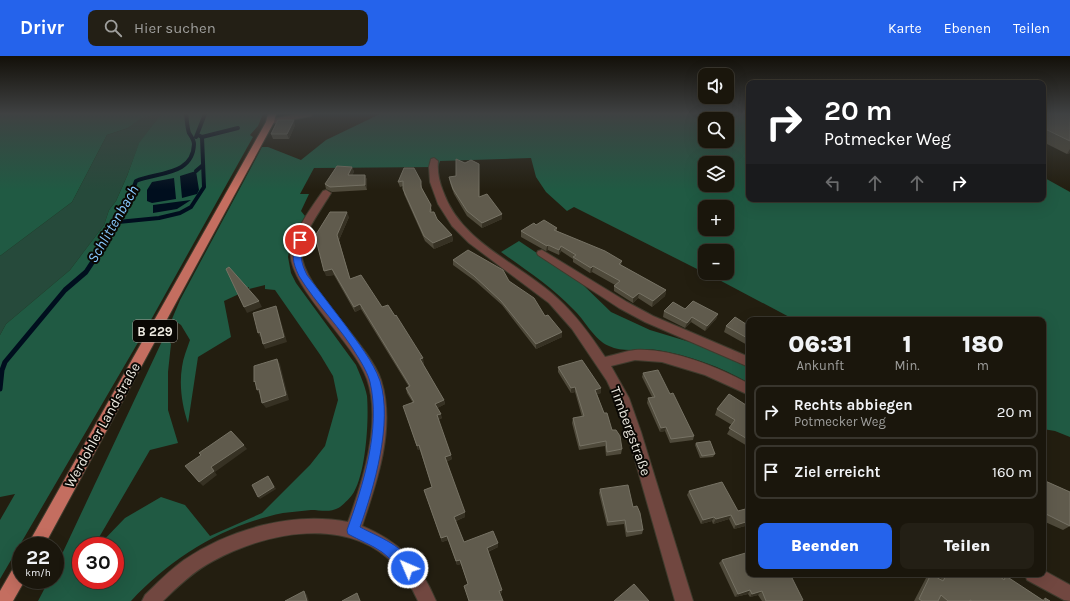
<!DOCTYPE html>
<html lang="de">
<head>
<meta charset="utf-8">
<style>
	body { margin:0; font-family:Karla,sans-serif; background:#231f15; color:#f1f3f6; height:100vh; display:flex; flex-direction:column; font-size:15px; white-space:nowrap }
	* { box-sizing:border-box; margin:0 }
	p { font-size:13px; color:#9f9f9d }
	.icon { flex:none; width:22px; height:22px; fill:none; stroke:currentColor; stroke-width:2; stroke-linecap:round; stroke-linejoin:round }
	.map { position:relative; flex:1; overflow:hidden }
	.sheet { position:absolute; left:746px; top:261px; width:300px; height:260px; display:flex; flex-direction:column; background:#1a160c; border-radius:8px; box-shadow:0 4px 16px #0002,0 0 0 1px #38352d }
	.sheet>* { flex:none }
	.guide { position:absolute; left:746px; top:24px; width:300px; height:122px; border-radius:8px; box-shadow:0 4px 16px #0002,0 0 0 1px #38352d; background:#202124; color:#fff; overflow:hidden }
	.controls { position:absolute; left:698px; top:12px; display:grid; gap:8px }
	.controls a { display:grid; place-items:center; width:36px; height:36px; border-radius:8px; background:#1a160c; box-shadow:0 4px 16px #0002,0 0 0 1px #38352d; font-size:20px }
	.speed { position:absolute; left:12px; top:481px; display:flex; gap:8px; font-size:20px; font-weight:700; text-align:center }
	.speed>* { display:grid; place-content:center; width:52px; height:52px; border-radius:50%; background:#1a160c; box-shadow:0 4px 16px #0002,0 0 0 1px #38352d; line-height:1 }
	.speed small { font-size:10px; font-weight:400 }
	.speed .limit { border:6px solid #d22; background:#fff; color:#111 }
	.pin { position:absolute; display:grid; place-items:center; width:34px; height:34px; color:#fff; margin:-17px; border:2px solid #fff; border-radius:50%; box-shadow:0 1px 4px #0007 }
	.me { position:absolute; width:44px; margin:-22px; rotate:315deg; stroke-linejoin:round; filter:drop-shadow(0 0 3px #0008) }
	.turn { display:flex; align-items:center; gap:14px; height:84px; padding:0 12px; font-size:18px }
	.turn .icon { width:52px; height:52px; stroke-width:2.5 }
	.turn b { display:block; font-size:28px; line-height:34px }
	.lanes { display:flex; align-items:center; height:38px; padding:0 12px; background:#0003; justify-content:center; gap:20px; direction:ltr }
	.lanes .off { opacity:.35 }
	.eta { display:flex; justify-content:space-evenly; align-items:center; height:68px; text-align:center }
	.eta b { font-size:24px; font-weight:800; line-height:28px }
	.primary-button { display:flex; gap:8px; margin-top:auto; padding:8px 12px }
	.primary-button a { flex:1; height:46px; border-radius:8px; background:#2563eb; color:#fff; font-size:16px; font-weight:800; line-height:46px; text-align:center }
	.primary-button a+a { background:#231f15; color:#f1f3f6 }
	ul { padding:0; list-style:none }
	li { display:flex; align-items:center; gap:12px; height:54px; margin:0 8px 6px; padding:0 4px; border:2px solid #38352d; border-radius:8px }
	li div { flex:1 }
	li b { display:block; font-size:15px }
	li em { font-style:normal }
	header { display:flex; align-items:center; gap:24px; box-sizing:border-box; height:56px; padding:0 20px; background:#2563eb; color:#fff }
	header strong { font-size:19px }
	nav { display:flex; gap:22px; margin-inline-start:auto; font-size:14px }
	.search { width:280px; height:36px; background:#231f15; display:flex; align-items:center; gap:10px; box-sizing:border-box; padding:0 14px; border-radius:8px; color:#9f9f9d; font-size:15px }
	.map>svg:first-child { display:block }
</style>
</head>
<body>
<header>
<strong>Drivr</strong>
<div class="search"><svg class="icon" aria-label="search" viewBox="0 0 24 24"><circle cx="10" cy="10" r="6"/><path d="M15 15l6 6"/></svg>Hier suchen</div>
<nav><a>Karte</a><a>Ebenen</a><a>Teilen</a></nav>
</header>
<div class="map">
<svg width="1070" height="545" viewBox="0 0 1070 545">
	<rect width="100%" height="100%" fill="#231e10"/>
	<path fill="#264a3b" d="M158 58H161L139 88 127 120 116 145 109 154 104 169 70 214 6 268 0 279V200L72 146 107 79 128 72 139 63Z"/>
	<path fill="#205a43" fill-rule="evenodd" d="M0 58H158L140 63 128 72 107 79 72 146 0 200Z
		M161 58H263L258 70 250 79 253 81 147 271 0 523V464L15 438 0 441V279L6 268 70 214 104 169 109 154 116 145 127 120 139 87Z
		M380 58H749V143H1043V121L1070 136V381L1055 375 1043 373V264H795L706 217H727V195H705V217L574 151 567 155 546 136 536 121 531 102 440 105 438 111 314 112 300 138H309L301 155 305 160 291 185 288 201 291 217 296 227 356 309C360 319 365 329 367 340 369 364 366 415 354 436 351 441 345 447 340 451 331 457 321 454 311 454 302 455 292 456 283 457 224 469 172 501 131 545H38L49 524H55V513L164 281 167 282 171 288 168 316V354L178 387 150 394 94 490H81V524H115V490H98L125 462 161 441 185 449 210 480 262 457 310 409 325 390 338 344 333 320 321 300 275 234 265 233V229L249 233V231L238 235 239 238 224 245 231 281 198 301 188 367C182 350 179 329 182 311 183 302 187 293 190 284L181 269 172 263 180 244 262 91H268L301 104 326 84ZM705 63H727V85H705ZM705 107H727V129H705ZM705 151H727V173H705Z
		M519 185 580 226 611 256 650 274 703 290 749 310V327C721 311 689 299 657 294 642 292 623 297 609 290 594 284 585 264 573 253 552 231 526 214 501 196Z"/>
	<path fill="#000e1e" d="M196 115 199 134 197 138 182 142 180 120Z
		M174 122 176 143 152 147 147 145V134L152 126Z
		M191 144 177 153 153 157V149Z"/>
	<g fill="none" stroke-linecap="round" stroke-linejoin="round">
		<path stroke="#000e1e" stroke-width="4" d="M198 79 202 81 238 72
			M196 81 205 58
			M196 115 203 109
			M118 166 159 162 180 157 191 151 204 131 202 81
			M108 182 129 145 136 125C157 116 193 120 194 88 194 84 191 80 189 77 187 71 187 64 186 58"/>
		<path stroke="#000e1e" stroke-width="5" d="M0 333 2 314 5 306 65 234 86 216 109 181"/>
		<defs>
			<path id="minor" d="M298 58H312L311 60 270 68 266 66 267 64Z
				M434 102 438 105C437 115 439 125 443 135 461 187 519 207 557 242 576 259 591 280 605 301 615 299 625 295 635 294 671 292 718 311 749 328V339L705 319 662 306 635 304 611 310 629 342 641 376 693 545H675L627 376 615 342 607 325 572 273 549 247 469 187 452 170 438 148 430 126 429 111 431 103Z
				M326 134 331 137C321 154 305 174 302 194 296 225 369 287 381 324 396 371 377 426 362 470 400 486 420 507 436 545H418C412 532 405 519 395 509 348 459 267 476 213 505 194 515 178 530 163 545H142L145 539C157 527 170 514 184 504 230 473 293 455 348 466 363 425 382 366 367 323 355 287 285 227 291 194 295 174 311 152 323 135Z
				M542 194 627 246 653 260 749 301V311L645 266 619 252 538 199 537 197 538 195Z
				M1043 514 1070 529V545L1064 544 1027 524 1025 518H1043Z"/>
			<path id="major" d="M268 58H276L274 66 44 490H27L266 66Z
				M21 507V524H25L13 545H0V535L15 509Z"/>
		</defs>
		<use href="#minor" stroke="#3f3b2d" stroke-width="2"/>
		<use href="#major" stroke="#3f3b2d" stroke-width="2"/>
		<use href="#minor" fill="#714740" fill-rule="evenodd"/>
		<use href="#major" fill="#c46e60" fill-rule="evenodd"/>
	</g>
	<path fill="#4f4a3b" d="M1043 58H1070V97L1067 98 1043 86Z
		M295 69 289 83H273L271 78Z
		M465 107 479 113V141L502 158V163L482 172 467 160 454 138 450 127 449 121 456 120Z
		M352 111 354 116 352 119H365L367 124V134L332 136 326 133 325 128Z
		M404 112 422 130V132L432 154 431 156 452 179 453 185 434 193 425 185 404 138 403 130 400 131 398 126Z
		M330 156 349 161 339 184 350 223 382 251 424 307 423 308 444 344 445 348 437 352 442 362 438 364 452 403 446 406 465 461 456 465 464 486 498 491 488 496 502 534V537L468 528 461 508 457 509 448 484 442 486 424 434 432 431 420 394H418L405 355 413 347 407 337 406 332 409 331 361 253 355 256 334 219 326 220Z
		M536 169 557 172V175L622 205 621 209 666 234 665 240 652 251 638 242 633 247 614 235V230L615 229 592 216 590 217 573 206V203L561 195 559 199 548 194 546 195 521 181V175Z
		M453 204 509 225 545 260 562 281 536 293 502 249 475 225 453 209Z
		M685 253 718 258 716 263 705 275 691 266 685 272 663 261 664 255Z
		M726 270H749V290L724 276Z
		M558 311 601 337 597 338 604 357 622 393 621 398 606 400 605 390 579 394 572 367 573 362 582 361 575 336 571 337 558 316Z
		M643 317 670 338 694 380 693 384 670 387 665 375 660 376 647 347 648 342 652 341 642 321Z
		M749 351V391L727 378 732 369 715 359 717 353Z
		M696 387 715 398 713 401 700 402 695 389Z
		M1043 424 1070 436V470L1063 474 1043 465Z
		M600 433 633 451 643 474 642 478 626 481 624 468 607 470 599 437Z
		M689 435 738 455 749 452V469L734 473 729 463 713 468 712 465 701 468 687 439Z
		M722 504 802 545H762L758 539 750 541 748 538 735 541 719 507Z
		M931 518 940 523 943 518H997L1002 522 1006 520 1042 544 1045 542 1050 545H914L926 522Z"/>
	<path fill="#363123" d="M294 64 295 69 289 83 287 78Z
		M1070 93V97L1067 98Z
		M352 111 354 116 350 124 348 119Z
		M365 119 367 124V134L365 129Z
		M347 156 349 161 339 184 337 179Z
		M502 158V163L482 172V167Z
		M452 179 453 185 434 193 433 187Z
		M548 189V194L546 195 547 190Z
		M561 190V195L559 199V194Z
		M593 210 592 216 590 217 591 212Z
		M332 213 334 219 326 220 324 215Z
		M666 234 665 240 652 251 653 245Z
		M639 237 638 242 633 247V242Z
		M259 245 262 251 247 257 244 251Z
		M360 248 361 253 355 256 354 251Z
		M276 250 278 255 287 286 265 293 263 288Z
		M718 258 716 263 705 275 707 270Z
		M692 261 691 266 685 272 687 267Z
		M260 276 263 280 260 281 258 277Z
		M562 276V281L536 293V288Z
		M423 302 424 307 421 308 420 303Z
		M277 303 280 308 289 344 266 352 262 347Z
		M575 331V336L571 337V332Z
		M601 332V337L594 339 595 334Z
		M259 333 263 339H260L257 334Z
		M444 344 445 348 436 353 435 348Z
		M441 358 442 362 438 364 437 359Z
		M666 371 665 375 660 376 661 372Z
		M244 389 247 393 215 416 217 419 203 430 199 426 211 411Z
		M419 389 420 394H418L417 390Z
		M451 399 452 403 446 406 445 401Z
		M270 422 276 433 260 443 258 441Z
		M465 456V461L455 465 454 461Z
		M731 459 729 463 713 468 716 463Z
		M714 461 712 465 701 468 703 464Z
		M749 465V469L734 473 736 469Z
		M447 480 448 484 442 486 441 482Z
		M498 487V491L487 496V492Z
		M460 504 461 508 457 509 456 505Z
		M502 534V537L500 538 499 535Z
		M750 534 748 538 735 541 738 538Z
		M304 535 307 539 309 545H307Z
		M762 535 758 539 750 541 752 538Z
		M357 537 361 545H360Z"/>
	<path fill="#605b4d" stroke="#767264" d="M1043 58H1070V85L1043 72Z
		M278 64H294L287 78H271Z
		M456 103 465 107 471 104 479 108V141L487 138 502 158 482 167 467 155 453 133 449 121 456 120Z
		M337 110 352 111 348 119H365V129L330 131 325 128Z
		M404 112H414L421 125V131L431 149 430 156H434L437 163 452 179 433 187 424 180 403 133V125L398 126Z
		M330 156H347L337 179 350 223 361 219 382 251 388 249 395 260 396 259 423 302 420 303 444 344 435 348 441 358 437 359 451 399 445 401 465 456 454 461 464 486 493 475 498 487 487 492 502 534 499 535 503 545H469L464 530 468 528 460 504 456 505 447 480 441 482 424 434 432 431 419 389 417 390 403 350 414 346 406 332 410 330 360 248 354 251 332 213 324 215 315 180Z
		M544 164 557 172 554 174 605 195 622 205 619 208 666 234 653 245 639 237 633 242 614 230 620 225 593 210 591 212 573 201 576 199 561 190 559 194 548 189 547 190 521 175 534 167 536 169Z
		M468 194 503 214 509 225 534 242 545 260 548 259 562 276 536 288 501 245 474 220 453 204Z
		M229 211 259 245 244 251 226 213Z
		M693 245 718 258 707 270 692 261 687 267 664 255 673 246 685 253Z
		M276 250 284 281 263 288 260 276 258 277 253 257Z
		M735 261 749 270V283L726 270Z
		M277 303 286 339 262 347 259 333 257 334 255 325 254 326V310Z
		M582 304 601 332 595 334 604 357H607L612 374H616L620 380 622 393 607 396 606 385 580 390 573 362 584 360 575 331 571 332 558 311Z
		M658 314 670 338 673 337 694 380 671 383 666 371 661 372 648 342 655 341 643 317Z
		M729 338 749 351V384L729 372 735 364 717 353Z
		M231 375 244 389 211 411 214 415 199 426 185 410 201 399 199 397Z
		M710 385 715 398 702 400 696 387Z
		M268 420 274 431 258 441 252 429Z
		M1043 424 1070 436V470L1044 457 1043 463Z
		M722 426 738 455 749 452V465L736 469 731 459 716 463 714 461 703 464 689 435Z
		M628 429 633 451 637 450 640 457 643 474 627 476 625 464 608 466 600 433Z
		M749 496V518H790L803 544 801 545H766L762 535 752 538 750 534 738 538 722 504Z
		M931 518 943 525 947 518H997L1004 524 1006 520 1044 545H972L970 544V545H948L941 539 938 545H922L919 543Z
		M634 528 649 545H614Z
		M304 535 307 545H285Z
		M357 537 360 545H342Z
		M1045 542 1050 545H1045Z"/>
	<linearGradient id="sky" x2="0" y2="1"><stop stop-color="#131009"/><stop offset="0.43" stop-color="#3f4142"/><stop offset="1" stop-color="#3f4142" stop-opacity="0"/></linearGradient>
	<rect width="1070" height="134" fill="url(#sky)"/>
	<path fill="#2563eb" stroke="#184099" d="M300 181 304 184C300 199 300 205 307 219 320 236 333 253 346 270 358 287 373 305 380 325 393 366 374 432 360 471 378 481 406 490 414 512L413 516 408 518C401 515 390 502 382 496 372 489 359 484 348 478L347 474C363 430 381 373 370 326 368 318 363 309 358 301 342 273 316 248 299 220 292 205 292 200 296 184Z"/>
	<g text-anchor="middle" stroke-width="4" stroke-linejoin="round" paint-order="stroke">
		<rect fill="#0a0804" stroke="#a9a69f" stroke-width="1" x="133" y="264" width="44" height="22" rx="3"/>
		<g font-size="13" font-weight="bold" fill="#edeae1">
			<text x="155" y="280">B 229</text>
		</g>
		<g font-size="14" fill="#edeae1" stroke="#0a0804">
			<text transform="translate(102 369) rotate(-61)" y="5">Werdohler Landstraße</text>
			<text transform="translate(631 375) rotate(70)" y="5">Timbergstraße</text>
		</g>
		<g font-size="15" font-style="italic" fill="#87c8fe" stroke="#0a0804">
			<text transform="translate(113 168) rotate(-60)" y="5">Schlittenbach</text>
		</g>
	</g>
</svg>
<div class="controls">
<a><svg class="icon" aria-label="sound" viewBox="0 0 24 24"><path d="M4 9h4l5-4v14l-5-4H4zM17 9q2 3 0 6"/></svg></a>
<a><svg class="icon" aria-label="search" viewBox="0 0 24 24"><circle cx="10" cy="10" r="6"/><path d="M15 15l6 6"/></svg></a>
<a><svg class="icon" aria-label="layers" viewBox="0 0 24 24"><path d="M12 4l9 5-9 5-9-5zM3 14l9 5 9-5"/></svg></a>
<a>+</a>
<a>−</a>
</div>
<div class="speed"><div>22<small>km/h</small></div><div class="limit">30</div></div>
<div class="pin" style="left:300px;top:184px;background:#d93025"><svg class="icon" aria-label="arrive" viewBox="0 0 24 24"><path d="M6 21V4h12l-3 4 3 4H6"/></svg></div>
<svg class="me" style="left:408px;top:512px" viewBox="-20 -20 40 40"><circle r="17" fill="#2563eb" stroke="#fff" stroke-width="3"/><path d="M0-11L8 9 0 5-8 9z" fill="#fff"/></svg>
<div class="guide">
<div class="turn"><svg class="icon" aria-label="right" viewBox="0 0 24 24"><path d="M7 20v-9h11M14 6l5 5-5 5"/></svg><div><b>20 m</b>Potmecker Weg</div></div>
<div class="lanes"><svg class="icon off" aria-label="left" viewBox="0 0 24 24"><path d="M17 20v-9H6M10 6l-5 5 5 5"/></svg><svg class="icon off" aria-label="ahead" viewBox="0 0 24 24"><path d="M12 20V5M6 11l6-6 6 6"/></svg><svg class="icon off" aria-label="ahead" viewBox="0 0 24 24"><path d="M12 20V5M6 11l6-6 6 6"/></svg><svg class="icon" aria-label="right" viewBox="0 0 24 24"><path d="M7 20v-9h11M14 6l5 5-5 5"/></svg></div>
</div>
<section class="sheet">
<div class="eta">
<div><b>06:31</b><p>Ankunft</p></div>
<div><b>1</b><p>Min.</p></div>
<div><b>180</b><p>m</p></div>
</div>
<ul>
<li><svg class="icon" aria-label="right" viewBox="0 0 24 24"><path d="M7 20v-9h11M14 6l5 5-5 5"/></svg><div><b>Rechts abbiegen</b><p>Potmecker Weg</p></div><em>20 m</em></li>
<li><svg class="icon" aria-label="arrive" viewBox="0 0 24 24"><path d="M6 21V4h12l-3 4 3 4H6"/></svg><div><b>Ziel erreicht</b></div><em>160 m</em></li>
</ul>
<div class="primary-button"><a>Beenden</a><a>Teilen</a></div>
</section>
</div>
</body>
</html>
